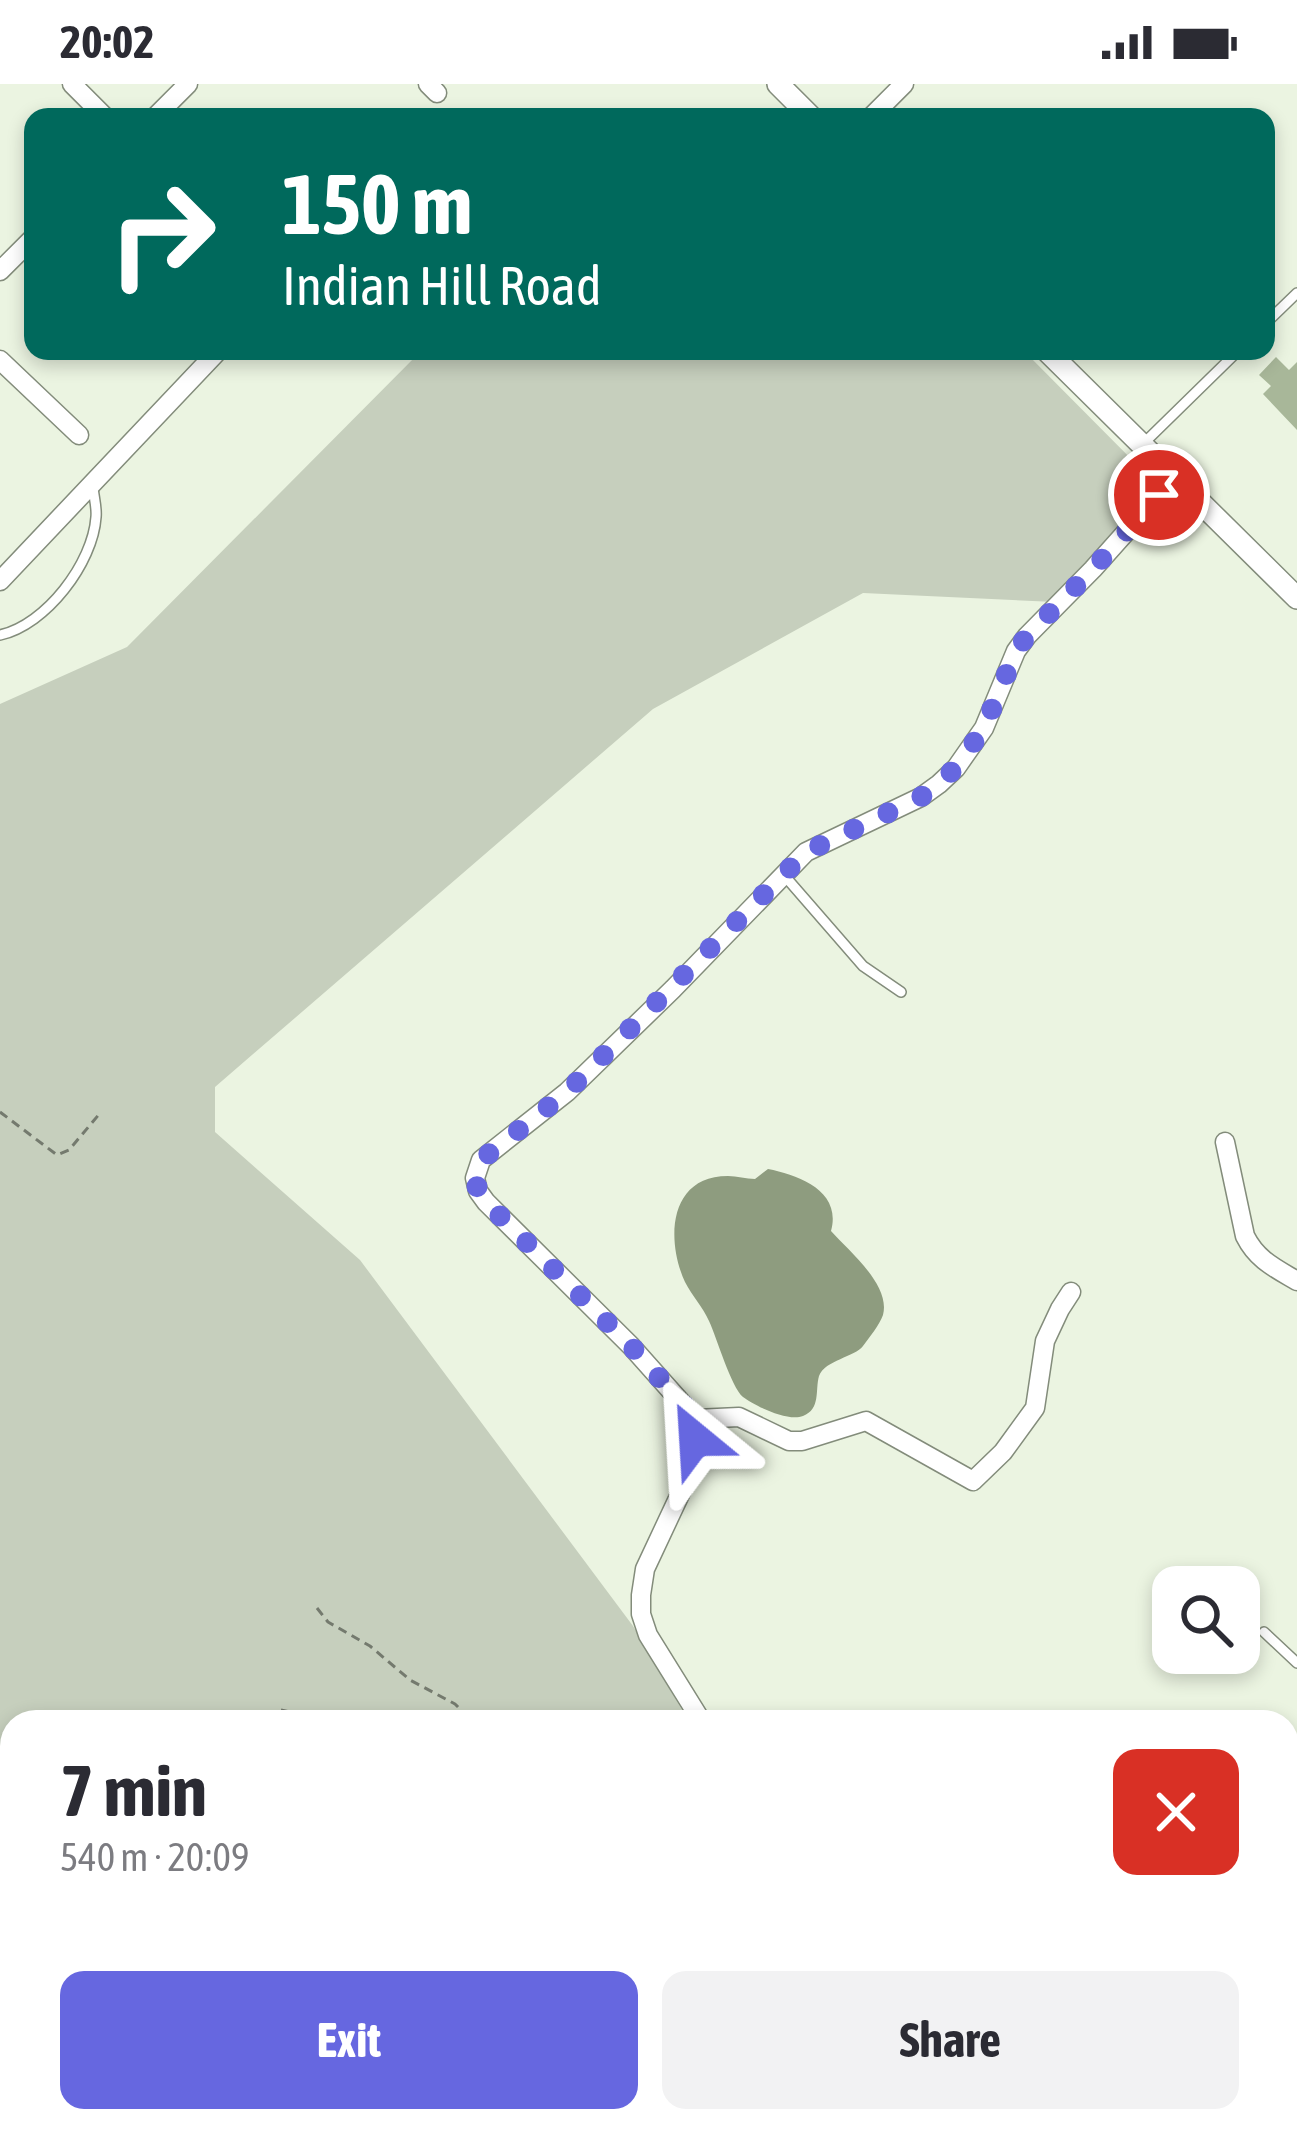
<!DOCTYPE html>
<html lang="en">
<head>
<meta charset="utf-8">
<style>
	body { margin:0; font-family:"Asap Condensed",sans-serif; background:#f2f2f3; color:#2b2b33; height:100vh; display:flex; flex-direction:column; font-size:45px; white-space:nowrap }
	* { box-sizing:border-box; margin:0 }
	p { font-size:39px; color:#7c7c81 }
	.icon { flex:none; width:66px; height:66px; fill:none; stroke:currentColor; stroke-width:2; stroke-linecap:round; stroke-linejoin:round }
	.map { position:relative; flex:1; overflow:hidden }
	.side { position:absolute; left:0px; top:1626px; width:1299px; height:423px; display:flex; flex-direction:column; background:#fff; border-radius:36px 36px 0 0; box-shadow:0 6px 18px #0003 }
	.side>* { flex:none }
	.hud { position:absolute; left:24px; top:24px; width:1251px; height:252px; border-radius:24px; box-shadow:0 6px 18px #0003; background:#00695c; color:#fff; overflow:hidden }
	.buttons { position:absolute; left:1152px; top:1482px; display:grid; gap:24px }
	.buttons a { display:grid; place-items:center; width:108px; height:108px; border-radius:24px; background:#fff; box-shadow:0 6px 18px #0003; font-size:60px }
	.pin { position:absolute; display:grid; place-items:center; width:102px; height:102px; color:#fff; margin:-51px; border:6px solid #fff; border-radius:50%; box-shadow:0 3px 12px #0007 }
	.me { position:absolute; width:132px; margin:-66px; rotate:333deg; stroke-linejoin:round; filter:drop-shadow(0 0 9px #0008) }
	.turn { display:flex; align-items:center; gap:42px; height:252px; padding:0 60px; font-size:54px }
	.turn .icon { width:156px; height:156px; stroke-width:2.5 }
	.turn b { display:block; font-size:84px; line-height:102px }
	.round { display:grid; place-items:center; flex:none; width:126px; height:126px; border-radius:24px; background:#f2f2f3 }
	.overview { display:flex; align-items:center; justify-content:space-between; height:204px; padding:0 60px }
	h1 { font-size:72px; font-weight:700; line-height:90px }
	.action { display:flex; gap:24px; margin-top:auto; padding:24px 60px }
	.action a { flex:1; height:138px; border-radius:24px; background:#6667e0; color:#fff; font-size:48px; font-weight:700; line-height:138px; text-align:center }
	.action a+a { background:#f2f2f3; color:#2b2b33 }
	.status { display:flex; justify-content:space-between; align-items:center; height:84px; padding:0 60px; background:#fff; direction:ltr }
	.status svg { height:33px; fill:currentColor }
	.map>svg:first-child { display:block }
</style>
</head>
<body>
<div class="status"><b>20:02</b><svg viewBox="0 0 49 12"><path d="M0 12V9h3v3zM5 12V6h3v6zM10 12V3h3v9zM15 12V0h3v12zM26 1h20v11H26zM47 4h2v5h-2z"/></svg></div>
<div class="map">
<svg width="1297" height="2047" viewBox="0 0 1297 2047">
	<rect width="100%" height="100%" fill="#ebf4e1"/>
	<path fill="#c6cfbd" d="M421 267H1024L1158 402 1055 518 863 509 653 625 215 1003V1048L360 1176 633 1542 689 1638H12V2037H666L662 2047H0V620L127 563Z"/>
	<path fill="#8e9c7f" d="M768 1085C799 1091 842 1107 831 1147 848 1166 891 1201 883 1231 880 1240 869 1254 863 1262 855 1273 825 1276 819 1292 815 1306 821 1325 803 1332 788 1338 755 1322 743 1313 731 1303 717 1254 709 1237 703 1223 692 1212 685 1198 666 1157 668 1092 728 1092 737 1092 746 1095 755 1095Z"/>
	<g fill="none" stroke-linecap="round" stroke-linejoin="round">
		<path stroke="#8e9c7f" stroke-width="4.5" d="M0 1702 12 1704"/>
	</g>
	<path fill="#a8b799" d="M1276 273 1289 286 1297 278V346L1263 310 1271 302 1259 291Z"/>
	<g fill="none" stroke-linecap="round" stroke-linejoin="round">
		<defs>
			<path id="service" d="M1266 239 1297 209
				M1143 360 1238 267
				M0 551C46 541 93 479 96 433 97 424 94 413 93 404
				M783 790 863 882 901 908
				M1264 1548 1297 1579"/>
			<path id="minor" d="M72 0 105 33
				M428 0 437 9
				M155 33 188 0
				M871 33 904 0
				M0 187 33 154
				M0 276 79 351
				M0 497 218 267
				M1225 1058 1245 1152C1257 1176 1275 1184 1297 1197
				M696 1335 739 1333 789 1357H802L866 1337 973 1397 1003 1368 1035 1324 1045 1257 1060 1225 1071 1208
				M702 1638 648 1551 641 1530V1511L645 1485 690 1389 694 1372 696 1335 631 1262 486 1118 478 1107 475 1094 481 1076 567 1008 673 905 806 768 921 713 939 700 956 684 984 644 1016 567 1027 552 1093 485 1175 393
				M1287 1907 1297 1917
				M671 2047 676 2037"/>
			<path id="tertiary" d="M778 0 811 33
				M1047 267 1297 514
				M1287 1707 1297 1697
				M1059 2047 1062 2037"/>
		</defs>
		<use href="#service" stroke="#838c7b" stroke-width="12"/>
		<use href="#minor" stroke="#838c7b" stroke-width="21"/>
		<use href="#tertiary" stroke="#838c7b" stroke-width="24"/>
		<path stroke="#747a6e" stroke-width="3" stroke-dasharray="9 6" stroke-linecap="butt" d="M0 1028 57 1071 69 1066 101 1028
			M317 1524 328 1538 370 1562 410 1596 455 1620 473 1638
			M281 1626 299 1630 316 1638
			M0 1723H12"/>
		<use href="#service" stroke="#fff" stroke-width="9"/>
		<use href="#minor" stroke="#fff" stroke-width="18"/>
		<use href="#tertiary" stroke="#fff" stroke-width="21"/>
	</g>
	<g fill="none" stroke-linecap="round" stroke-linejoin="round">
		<path stroke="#6667e0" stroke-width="21" stroke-dasharray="0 37.8" d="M695 1355 696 1335 631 1262 486 1118 478 1107 475 1094 481 1076 567 1008 806 768 921 713 956 684 984 644 1016 567 1027 552 1093 485 1159 411"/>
	</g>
</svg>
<div class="buttons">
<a><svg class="icon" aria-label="search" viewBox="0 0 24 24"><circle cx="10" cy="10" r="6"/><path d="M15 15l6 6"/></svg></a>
</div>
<div class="pin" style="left:1159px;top:411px;background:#d93025"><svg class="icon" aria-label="arrive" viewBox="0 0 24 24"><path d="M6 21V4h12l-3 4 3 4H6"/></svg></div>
<svg class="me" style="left:695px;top:1355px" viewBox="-20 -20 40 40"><path d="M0-17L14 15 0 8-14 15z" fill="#6667e0" stroke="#fff" stroke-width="4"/></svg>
<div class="hud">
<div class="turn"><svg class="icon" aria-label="right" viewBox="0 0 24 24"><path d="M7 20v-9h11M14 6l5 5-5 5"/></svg><div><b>150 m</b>Indian Hill Road</div></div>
</div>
<section class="side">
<div class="overview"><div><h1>7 min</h1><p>540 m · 20:09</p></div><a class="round" style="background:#d93025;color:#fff"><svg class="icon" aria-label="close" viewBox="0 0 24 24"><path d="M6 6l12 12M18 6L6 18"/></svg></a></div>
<div class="action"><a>Exit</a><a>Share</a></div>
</section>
</div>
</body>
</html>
